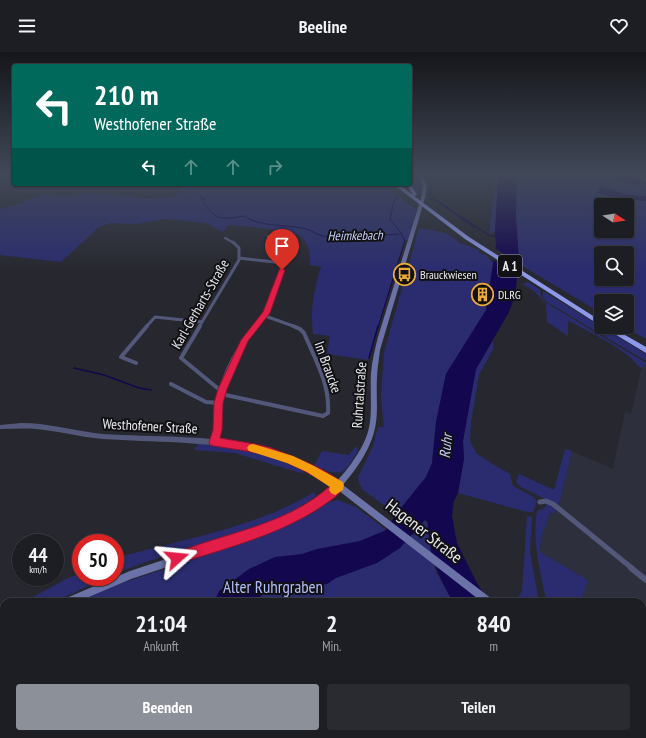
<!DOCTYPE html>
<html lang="de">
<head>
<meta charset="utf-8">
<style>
	body { margin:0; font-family:"PT Sans Narrow",sans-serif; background:#2a2b30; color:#f1f3f6; height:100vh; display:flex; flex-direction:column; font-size:15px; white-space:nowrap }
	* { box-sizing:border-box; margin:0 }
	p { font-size:13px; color:#a0a2a6 }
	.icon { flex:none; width:22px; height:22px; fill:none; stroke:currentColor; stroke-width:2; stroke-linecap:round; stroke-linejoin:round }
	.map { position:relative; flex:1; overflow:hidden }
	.panel { position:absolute; left:0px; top:546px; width:646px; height:140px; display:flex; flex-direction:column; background:#1d1e23; border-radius:12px 12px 0 0; box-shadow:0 1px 3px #0004,0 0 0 1px #3b3c41 }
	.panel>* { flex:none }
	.banner { position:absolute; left:12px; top:12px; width:400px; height:122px; border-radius:4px; box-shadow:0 1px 3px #0004,0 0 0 1px #3b3c41; background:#00695c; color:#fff; overflow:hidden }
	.needle { width:26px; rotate:102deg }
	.buttons { position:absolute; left:594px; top:146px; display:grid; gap:8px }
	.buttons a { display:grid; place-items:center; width:40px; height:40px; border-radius:4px; background:#1d1e23; box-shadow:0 1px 3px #0004,0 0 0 1px #3b3c41; font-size:20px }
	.speed { position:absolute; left:12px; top:482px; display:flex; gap:8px; font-size:20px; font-weight:700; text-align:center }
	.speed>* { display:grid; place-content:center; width:52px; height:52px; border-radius:50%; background:#1d1e23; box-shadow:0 1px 3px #0004,0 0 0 1px #3b3c41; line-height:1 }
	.speed small { font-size:10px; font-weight:400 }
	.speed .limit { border:6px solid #d22; background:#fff; color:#111 }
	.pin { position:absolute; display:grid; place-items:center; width:34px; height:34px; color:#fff; margin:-41px -17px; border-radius:50% 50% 50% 0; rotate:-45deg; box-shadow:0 0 4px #0007 }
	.pin .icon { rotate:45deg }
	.me { position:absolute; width:44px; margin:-22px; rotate:72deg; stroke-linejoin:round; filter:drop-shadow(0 0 3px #0008) }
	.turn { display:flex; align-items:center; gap:14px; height:84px; padding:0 16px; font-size:18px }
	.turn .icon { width:52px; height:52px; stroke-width:2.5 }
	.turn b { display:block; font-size:28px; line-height:34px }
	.lanes { display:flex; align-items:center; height:38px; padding:0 16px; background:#0003; justify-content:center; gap:20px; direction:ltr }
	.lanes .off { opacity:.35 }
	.eta { display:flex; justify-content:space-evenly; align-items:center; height:68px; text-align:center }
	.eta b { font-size:24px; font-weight:700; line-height:28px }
	.primary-button { display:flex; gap:8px; margin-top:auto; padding:8px 16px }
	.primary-button a { flex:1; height:46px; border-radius:4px; background:#8c9099; color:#fff; font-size:16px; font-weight:700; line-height:46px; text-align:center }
	.primary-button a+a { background:#2a2b30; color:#f1f3f6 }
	header { display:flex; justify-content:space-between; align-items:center; height:52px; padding:0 16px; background:#1d1e23; font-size:18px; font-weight:700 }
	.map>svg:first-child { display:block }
</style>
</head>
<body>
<header><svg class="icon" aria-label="menu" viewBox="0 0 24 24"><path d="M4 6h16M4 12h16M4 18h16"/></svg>Beeline<svg class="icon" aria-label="heart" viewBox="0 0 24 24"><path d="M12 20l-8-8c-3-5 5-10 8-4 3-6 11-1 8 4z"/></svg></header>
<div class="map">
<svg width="646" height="686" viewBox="0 0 646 686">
	<rect width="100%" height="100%" fill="#27282f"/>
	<path fill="#2d303c" d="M642 314 646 315V658L642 655V550H581L588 528 540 500 541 487 550 460 554 462 560 449 572 399 613 417 625 360 631 362Z"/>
	<path fill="#2a2c6f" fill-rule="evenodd" d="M413 123H419L422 130V136L419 138 421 140 420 143C413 138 409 134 411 124L416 126Z
		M496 123H498L495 180 489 182Z
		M512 123H634L646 130V287L624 275H627V249H601V261L519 212ZM601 153H627V179H601ZM601 201H627V227H601Z
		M183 132H383C396 139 404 152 417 157L408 188H404L368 308 327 302 330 284 313 282C310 258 314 237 321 215L310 213C311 179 293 179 267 177 254 175 242 174 229 173L223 180 206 171 165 167 136 172 110 171 99 175 61 210 0 203V157L25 150 26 148 41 143 70 144 89 141 142 145 141 147 176 144Z
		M419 176 446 181 457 188V190L479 198V201L486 203 493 211 486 258 446 322 436 370 432 411 426 425 396 462 363 438 359 431 358 425 373 394 378 375H384L381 344 384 300Z
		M528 230 540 238 541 244 545 250 646 311V315L642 314 641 317C625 296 596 284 573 271L568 269V284L547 270 546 252 534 239 522 232Z
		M543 239 646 302V309L547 250 543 246Z
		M493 289V297L479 323 471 370 470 389 476 401 494 413 510 422 513 434 532 444 537 449 533 460H527L458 441 464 407 463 389 476 317Z
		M199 391 219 395H230L259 401 281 408 304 419 303 421 297 420 235 401 194 398Z
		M356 394 358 399C343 424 342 425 314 414L322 399 349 403Z
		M565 397 572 399 560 449 554 462 550 460 541 487 540 500 588 528 581 550H547C540 520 532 490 537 459L546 455 545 447 521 435 516 430 519 422 554 438Z
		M314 440 316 444C260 486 179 493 115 522V507C134 500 155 496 174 491 219 480 275 465 314 440Z
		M338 448 356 455 386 478 413 483 425 468H426L435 518 453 550H78L104 537 258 486 311 462 329 450Z
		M527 464 532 465 530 500 539 550H515L522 539Z
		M81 521V525H107L54 550H24L68 526Z
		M4 590V682H52L47 686H0V592Z
		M56 682H297L294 686H59Z
		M342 682H543L546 686H342Z
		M594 682H639L644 686H598Z"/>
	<path fill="#130750" d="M498 123H517L516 164 519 208 515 244 509 260 476 317 463 389 464 407 458 441 454 449 452 464 457 491 477 531 489 550H453C436 519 429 506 428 470L425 468 400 496 377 511 336 526 327 532 304 536H269L255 550H214L219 539 249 517 275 505 302 502 317 497 360 489 386 478 396 462 426 425 432 411 436 370 446 322 486 258 496 192 495 180Z
		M613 123H632L639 127V132L635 133 613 128 611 127 615 125Z
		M601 134 628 143 646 144V149L616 146 597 141 596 140 600 139 598 136Z
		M282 682H342V686H288Z
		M543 682H594L598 686H546Z"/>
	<path fill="#27282f" d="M493 195 521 213 519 224 491 206Z"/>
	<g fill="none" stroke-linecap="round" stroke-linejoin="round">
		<path stroke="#130750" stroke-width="1" d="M632 123 639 127V129L646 132
			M430 130 440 123
			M200 142V146L204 147
			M430 143 432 130
			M398 144 394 149 390 167 401 181
			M432 145 490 184H497
			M204 147 203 150C217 170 223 167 245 164 255 174 287 173 302 176 310 177 318 184 328 185 350 187 376 183 399 182
			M430 147 437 149 475 176
			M378 275 405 189 401 181"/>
		<path stroke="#130750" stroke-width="1.5" d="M369 306 378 274
			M74 316 104 323 139 336 151 338"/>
		<path stroke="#130750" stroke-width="2.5" d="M194 550 205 546 209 549 215 550
			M3 686 6 682"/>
		<path stroke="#53587a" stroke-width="2.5" d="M268 184 277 191
			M225 186 234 191"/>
		<path stroke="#53587a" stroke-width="3" d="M239 206 284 211
			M265 264 296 275
			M146 275 155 265 202 270
			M199 275 239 208V196L233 190
			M255 275 268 260 282 215 283 202 276 190"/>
		<path stroke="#53587a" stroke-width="4" d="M200 274 181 306 221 339
			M136 311 121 305 147 274
			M171 332 206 350 219 351
			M221 342 323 364 328 361C330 332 315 307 304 281L300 277 293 274
			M216 382C218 370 217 357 219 345 224 321 239 292 256 274"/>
		<path stroke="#53587a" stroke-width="5" d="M214 390 216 381
			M540 450 546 449 553 452 633 517"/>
		<path stroke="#53587a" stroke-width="6" d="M631 516 646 528
			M643 668 646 657"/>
		<path fill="#53587a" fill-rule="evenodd" d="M21 371C49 371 75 379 103 382 163 386 227 381 284 403 305 411 323 421 341 432L342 434 341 436 339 437 337 436C318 425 300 414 280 407 222 388 162 391 103 387 80 385 59 379 36 377 24 376 12 377 0 377V373Z"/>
		<path fill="#6b72a7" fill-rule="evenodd" d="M419 123H422L427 133 425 146 380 298C379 308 377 317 377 326 376 341 378 356 376 370 373 394 358 415 343 433L492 547 493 550H482L338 438 327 448 304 463 260 484 131 527 77 550H63L64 547 130 519 260 476C298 460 326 446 351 412 360 399 368 386 370 370 372 354 370 337 371 321 372 309 375 297 378 285L421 146 423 133Z
			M4 578V588L0 590V580Z
			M642 662 646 664V675L642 673Z"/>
		<path fill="#8d98ea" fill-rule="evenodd" d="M393 132H398L413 143 406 132H410L417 143 414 144 469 185 601 269V274L465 187Z
			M603 275H611L646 295V301Z"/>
		<path stroke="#8f9096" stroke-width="1" d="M638 123 646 128"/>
	</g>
	<linearGradient id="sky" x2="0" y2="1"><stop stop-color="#15161a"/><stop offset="0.56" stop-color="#414858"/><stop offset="1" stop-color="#414858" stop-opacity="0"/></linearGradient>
	<rect width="646" height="219" fill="url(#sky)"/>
	<path fill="#e11d48" stroke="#92132f" d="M280 216 285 218 270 261 248 289 227 337 223 351 222 378 220 386C236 389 253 391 268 395 283 400 338 421 344 434 341 442 331 448 324 453 280 483 227 496 177 512L173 511 171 506 173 502C226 480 285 474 330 434 311 422 291 411 269 404 251 399 232 397 214 394L210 393 209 390 213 378 214 351 218 337 241 288 263 260Z"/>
	<path fill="#f59e0b" d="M253 392 293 404 314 414 343 430 344 434 343 438 335 443 331 441 329 438 330 435 307 420 287 411 249 399 247 396 249 393Z"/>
	<defs>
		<symbol id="bus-ring" viewBox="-11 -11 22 22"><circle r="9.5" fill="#111114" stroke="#eaaa38" stroke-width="1.5"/><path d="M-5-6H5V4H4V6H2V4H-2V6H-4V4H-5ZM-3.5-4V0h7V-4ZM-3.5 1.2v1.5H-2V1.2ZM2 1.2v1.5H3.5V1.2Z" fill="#eaaa38"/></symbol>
		<symbol id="building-ring" viewBox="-11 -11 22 22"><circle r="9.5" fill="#111114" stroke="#eaaa38" stroke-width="1.5"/><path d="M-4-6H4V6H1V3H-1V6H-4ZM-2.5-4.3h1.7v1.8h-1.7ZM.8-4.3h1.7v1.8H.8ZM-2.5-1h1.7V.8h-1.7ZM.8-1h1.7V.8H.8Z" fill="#eaaa38"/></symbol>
	</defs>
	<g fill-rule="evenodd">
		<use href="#bus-ring" x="392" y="210" width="25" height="25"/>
		<use href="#building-ring" x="470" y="230" width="25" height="25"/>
	</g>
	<g text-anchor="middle" stroke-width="4" stroke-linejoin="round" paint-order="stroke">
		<g font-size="12" fill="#e9eaee" stroke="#111114" text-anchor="start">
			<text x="420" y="227">Brauckwiesen</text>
			<text x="498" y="247">DLRG</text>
		</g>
		<g font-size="13" font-style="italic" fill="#c8cffa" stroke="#111114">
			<text transform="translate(355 183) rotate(-1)" y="5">Heimkebach</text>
		</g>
		<rect fill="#111114" stroke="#a8a9ad" stroke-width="1" x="498" y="203" width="24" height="22" rx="3"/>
		<g font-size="13" font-weight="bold" fill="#e9eaee">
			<text x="510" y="219">A 1</text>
		</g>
		<g font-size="14" fill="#e9eaee" stroke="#111114">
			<text transform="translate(200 252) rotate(-60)" y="5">Karl-Gerharts-Straße</text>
			<text transform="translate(328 315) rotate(70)" y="5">Im Braucke</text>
			<text transform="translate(359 343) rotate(-86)" y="5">Ruhrtalstraße</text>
			<text transform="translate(150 374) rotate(3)" y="5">Westhofener Straße</text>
		</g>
		<g font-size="15" font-style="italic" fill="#c8cffa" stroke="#111114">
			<text transform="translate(446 394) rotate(-84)" y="5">Ruhr</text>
		</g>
		<g font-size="17" fill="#e9eaee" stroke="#111114">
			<text transform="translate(424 479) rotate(38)" y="6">Hagener Straße</text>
		</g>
		<g font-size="17" fill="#b3bdfc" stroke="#111114">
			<text x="273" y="541">Alter Ruhrgraben</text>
		</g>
	</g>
</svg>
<div class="buttons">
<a><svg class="needle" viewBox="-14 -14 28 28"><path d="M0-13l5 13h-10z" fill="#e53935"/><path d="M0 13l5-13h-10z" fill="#a0a2a6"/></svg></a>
<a><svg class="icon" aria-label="search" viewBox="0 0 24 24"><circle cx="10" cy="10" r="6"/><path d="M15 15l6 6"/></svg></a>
<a><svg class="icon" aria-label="layers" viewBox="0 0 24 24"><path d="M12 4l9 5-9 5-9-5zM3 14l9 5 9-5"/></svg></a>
</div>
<div class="speed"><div>44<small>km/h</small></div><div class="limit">50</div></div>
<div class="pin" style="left:282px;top:218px;background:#d93025"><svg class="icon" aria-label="arrive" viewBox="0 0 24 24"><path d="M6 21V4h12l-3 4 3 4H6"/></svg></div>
<svg class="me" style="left:177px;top:506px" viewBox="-20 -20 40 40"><path d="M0-17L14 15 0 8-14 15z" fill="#e11d48" stroke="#fff" stroke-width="4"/></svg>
<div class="banner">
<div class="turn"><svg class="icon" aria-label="left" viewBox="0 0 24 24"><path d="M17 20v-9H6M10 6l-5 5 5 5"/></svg><div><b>210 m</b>Westhofener Straße</div></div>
<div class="lanes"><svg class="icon" aria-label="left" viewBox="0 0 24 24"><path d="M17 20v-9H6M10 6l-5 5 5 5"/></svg><svg class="icon off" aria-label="ahead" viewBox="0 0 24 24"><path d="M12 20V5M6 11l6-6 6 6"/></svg><svg class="icon off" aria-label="ahead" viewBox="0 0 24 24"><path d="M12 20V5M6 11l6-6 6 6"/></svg><svg class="icon off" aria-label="right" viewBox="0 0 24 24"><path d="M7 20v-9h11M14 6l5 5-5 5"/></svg></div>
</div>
<section class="panel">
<div class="eta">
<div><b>21:04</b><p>Ankunft</p></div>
<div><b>2</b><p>Min.</p></div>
<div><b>840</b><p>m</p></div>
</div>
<div class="primary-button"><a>Beenden</a><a>Teilen</a></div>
</section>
</div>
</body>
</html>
